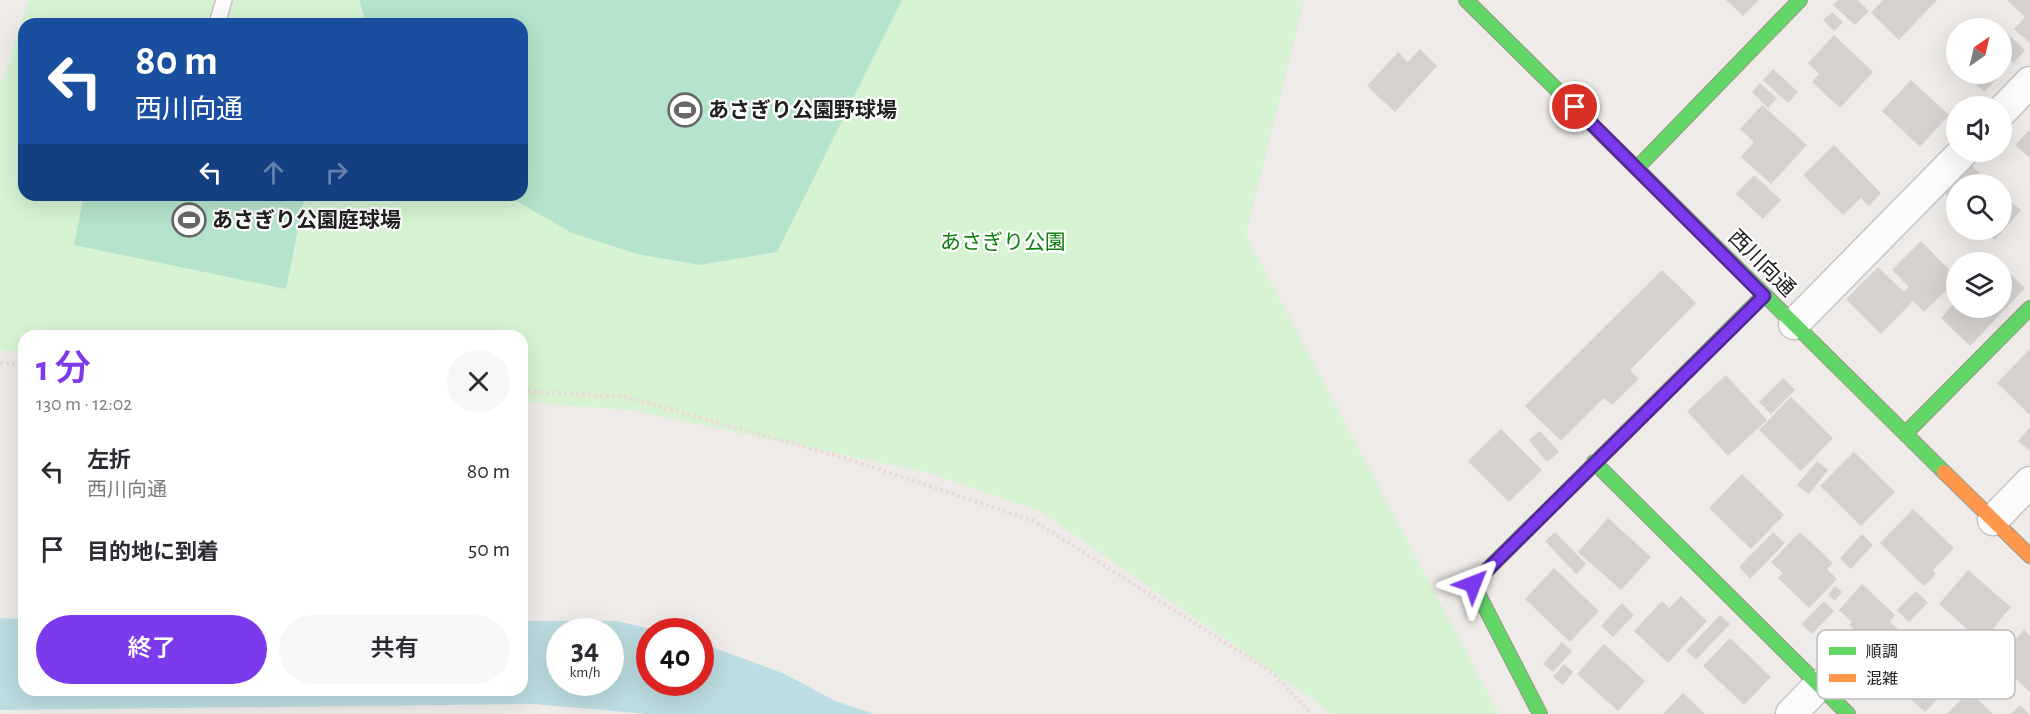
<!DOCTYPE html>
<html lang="ja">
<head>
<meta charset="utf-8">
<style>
	body { margin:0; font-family:"Alegreya Sans","Noto Sans JP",sans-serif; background:#f7f7f7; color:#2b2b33; height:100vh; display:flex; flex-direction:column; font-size:22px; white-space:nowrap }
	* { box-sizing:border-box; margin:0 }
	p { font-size:20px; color:#7c7c81 }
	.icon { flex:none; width:33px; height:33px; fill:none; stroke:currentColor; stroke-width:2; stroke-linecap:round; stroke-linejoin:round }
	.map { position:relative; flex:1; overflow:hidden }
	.drawer { position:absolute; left:18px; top:330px; width:510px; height:366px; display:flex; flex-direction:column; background:#fff; border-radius:18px; box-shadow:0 6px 24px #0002 }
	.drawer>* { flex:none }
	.hud { position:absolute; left:18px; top:18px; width:510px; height:183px; border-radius:18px; box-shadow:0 6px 24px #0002; background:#1a4fa0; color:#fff; overflow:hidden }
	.needle { width:39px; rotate:34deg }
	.controls { position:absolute; left:1946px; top:18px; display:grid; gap:12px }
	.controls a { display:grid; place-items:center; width:66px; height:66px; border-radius:50%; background:#fff; box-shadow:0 6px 24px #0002; font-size:30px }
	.speed { position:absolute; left:546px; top:618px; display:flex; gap:12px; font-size:30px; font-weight:700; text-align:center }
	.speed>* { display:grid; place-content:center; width:78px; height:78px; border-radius:50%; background:#fff; box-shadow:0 6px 24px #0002; line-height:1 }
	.speed small { font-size:15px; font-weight:400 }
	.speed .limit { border:9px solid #d22; background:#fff; color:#111 }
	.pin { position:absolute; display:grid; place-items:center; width:51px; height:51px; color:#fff; margin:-26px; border:3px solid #fff; border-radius:50%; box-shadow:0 2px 6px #0007 }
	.me { position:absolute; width:66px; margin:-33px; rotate:45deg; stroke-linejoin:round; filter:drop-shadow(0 0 4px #0008) }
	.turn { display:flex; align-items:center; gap:21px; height:126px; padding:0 18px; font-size:27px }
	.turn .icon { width:78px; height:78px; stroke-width:2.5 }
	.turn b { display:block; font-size:42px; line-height:51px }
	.lanes { display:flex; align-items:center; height:57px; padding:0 18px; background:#0003; justify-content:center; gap:30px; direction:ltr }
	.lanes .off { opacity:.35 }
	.round { display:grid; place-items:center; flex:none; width:63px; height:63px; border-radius:32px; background:#f7f7f7 }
	.headline { display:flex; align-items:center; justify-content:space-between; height:102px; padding:0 18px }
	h1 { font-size:36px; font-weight:600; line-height:45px; color:#7c3aed }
	.action { display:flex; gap:12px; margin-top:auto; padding:12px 18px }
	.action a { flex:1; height:69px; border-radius:36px; background:#7c3aed; color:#fff; font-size:24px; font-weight:600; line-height:69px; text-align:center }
	.action a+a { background:#f7f7f7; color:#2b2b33 }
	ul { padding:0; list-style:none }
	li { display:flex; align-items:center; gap:18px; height:78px; padding:0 18px }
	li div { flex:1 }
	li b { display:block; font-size:22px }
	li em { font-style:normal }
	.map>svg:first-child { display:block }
</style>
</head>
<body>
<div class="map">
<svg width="2030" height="714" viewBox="0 0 2030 714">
	<rect width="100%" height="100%" fill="#eeebe8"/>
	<path fill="#d7f3d4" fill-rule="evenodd" d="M29 0H1304L1246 235 1499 714H1330L1322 706 1039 511 929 473 630 410 522 402V336H24V352L0 350V87ZM24 24H522V195H24Z"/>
	<path fill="#b4e4cb" d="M359 0H902L777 252 700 265 637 254 572 233 506 195H522V24H367Z
		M84 195H305L286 289 74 245Z"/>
	<path fill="#bcdde1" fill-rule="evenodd" d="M0 618 24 619V690H522V621H617L660 631 650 632V682H700L701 643 785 674 835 701 874 714H647L534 704 0 710ZM560 632H610V682H560Z"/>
	<path fill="#d5d1cf" d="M1726 0H1759L1743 16Z
		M1838 0H1858L1869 11 1855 25 1833 5Z
		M1883 0H1937L1899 40 1871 13Z
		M2007 0H2030V43L2014 29 2025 17Z
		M1832 12 1843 22 1834 31 1823 20Z
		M2003 30 2025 50 2014 63 2001 52V32Z
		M1834 35 1873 72 1840 108 1812 82 1819 74 1808 63Z
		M1956 39V56L1948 48Z
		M1420 49 1437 66 1395 112 1367 86 1398 52 1408 62Z
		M2001 59 2009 66 1984 92 1967 75 1968 74H2001Z
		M1773 69 1798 92 1788 103 1763 80Z
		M1911 80 1949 115 1920 147 1882 111Z
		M1760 83 1777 98 1768 108 1752 92Z
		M1762 105 1807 145 1771 184 1741 157 1754 142 1740 129Z
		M2030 129V158L2015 145Z
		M1834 145 1881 193 1869 206 1861 198 1843 215 1803 175Z
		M1968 162 1983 177 1976 184H1956V204L1941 190Z
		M1754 175 1781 200 1763 219 1736 194Z
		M2001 194 2021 210 1995 240 1983 230H2001Z
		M1921 241 1956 277V281L1924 312 1913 301 1881 334 1846 299 1878 267 1904 292 1909 287 1892 270Z
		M2001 265 2025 288 1970 346 1941 318 1956 301V308H2001Z
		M1662 270 1696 303 1630 370 1639 379 1612 405 1604 398 1561 441 1525 406Z
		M2030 349V415L1997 383Z
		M1726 375 1767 420 1728 456 1687 411Z
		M1783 378 1795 390 1771 414 1759 402Z
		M1791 397 1833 438 1801 471 1759 430Z
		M2030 427V451L2018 441Z
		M1501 429 1542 470 1509 502 1468 461Z
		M1540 431 1559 452 1547 462 1529 440Z
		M1854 452 1895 492 1861 526 1820 486Z
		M1817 461 1828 470 1809 494 1797 485Z
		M1742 474 1784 515 1751 549 1709 508Z
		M1913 509 1954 548 1933 570 1936 574 1924 586 1880 543Z
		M1608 518 1651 557 1621 590 1578 552Z
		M1555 532 1586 564 1576 574 1545 541Z
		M1773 532 1785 543 1750 579 1739 567Z
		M1800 532 1833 563 1827 569 1837 579 1809 608 1778 578 1783 573 1771 562Z
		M1862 534 1873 545 1851 569 1840 558Z
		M1554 568 1599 611 1570 642 1525 599Z
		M1968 570 2011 607 1982 642 1939 604Z
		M1862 584 1895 615 1890 622 1898 629 1878 652 1849 625 1852 622 1839 610Z
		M1835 586 1842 592 1835 601 1828 595Z
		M1916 591 1928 603 1909 622 1897 610Z
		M1681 596 1707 621 1668 663 1634 631 1662 601 1669 608Z
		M1824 601 1834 611 1812 634 1802 624Z
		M1622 603 1634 615 1613 637 1601 626Z
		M1720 615 1730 624 1696 660 1686 651Z
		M2024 630 2030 636V692L2003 667 2014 656 2006 649Z
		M1730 638 1771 677 1744 705 1703 666Z
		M1562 642 1572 651 1553 672 1543 664Z
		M1914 642 1946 672 1936 683 1945 691 1925 712 1894 684 1902 676 1892 667Z
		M1604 644 1645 681 1618 711 1577 674Z
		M1564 664 1573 672 1563 685 1553 677Z
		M1969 691 1993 714H1947Z
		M1683 693 1705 714H1663Z
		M2020 705 2029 714H2011Z"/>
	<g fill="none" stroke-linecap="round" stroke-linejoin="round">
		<defs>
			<path id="lane" d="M218 20 224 0"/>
			<path id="street" d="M2001 112 2030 82
				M1794 324 1963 152
				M1993 520 2030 482
				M1791 714 1819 685"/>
			<path id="fast" d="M1466 0 1944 472
				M1637 168 1800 0
				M1906 433 2030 308
				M1594 462 1848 714
				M1540 714 1473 584 1764 295"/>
			<path id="slow" d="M1944 472 2030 556"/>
		</defs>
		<use href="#lane" stroke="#c5c4c3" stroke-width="18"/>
		<use href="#street" stroke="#c5c4c3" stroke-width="33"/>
		<use href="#fast" stroke="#989780" stroke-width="16"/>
		<use href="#slow" stroke="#989780" stroke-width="16"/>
		<path stroke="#ebdada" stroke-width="4" stroke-dasharray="3 3" stroke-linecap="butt" d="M0 363 24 364
			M522 391 626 397 848 459 1034 521 1273 673 1311 714"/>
		<use href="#lane" stroke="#fcfcfc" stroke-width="15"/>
		<use href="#street" stroke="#fcfcfc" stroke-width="30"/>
		<use href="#fast" stroke="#63d668" stroke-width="14"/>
		<use href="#slow" stroke="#ff974d" stroke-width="14"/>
	</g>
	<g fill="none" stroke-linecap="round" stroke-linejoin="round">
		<defs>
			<path id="route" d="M1473 584 1764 296 1575 107"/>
		</defs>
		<use href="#route" stroke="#51269a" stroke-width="15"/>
		<use href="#route" stroke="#7c3aed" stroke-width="10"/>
	</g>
	<defs>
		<symbol id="stadium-ring" viewBox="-11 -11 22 22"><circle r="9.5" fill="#fff" stroke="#686766" stroke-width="1.5"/><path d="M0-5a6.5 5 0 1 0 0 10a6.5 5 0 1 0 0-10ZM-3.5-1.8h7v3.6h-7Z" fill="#686766"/></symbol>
	</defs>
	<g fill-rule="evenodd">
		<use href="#stadium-ring" x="666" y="91" width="38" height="38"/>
		<use href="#stadium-ring" x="170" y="201" width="38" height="38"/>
	</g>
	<g text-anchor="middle" stroke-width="4.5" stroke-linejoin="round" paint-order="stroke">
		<g font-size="21" font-weight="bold" fill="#202020" stroke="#fff" text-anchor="start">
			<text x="708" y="117">あさぎり公園野球場</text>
			<text x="212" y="227">あさぎり公園庭球場</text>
		</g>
		<g font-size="21" fill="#0e7f0c" stroke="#fff">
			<text x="1003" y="249">あさぎり公園</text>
		</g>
		<g font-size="21" fill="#202020" stroke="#fff">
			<text transform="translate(1762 263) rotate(45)" y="7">西川向通</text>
		</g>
	</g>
	<rect x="1817" y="630" width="198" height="69" rx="9" fill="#fff" stroke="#bcbcbc" stroke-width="1.5"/>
	<rect x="1829" y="647" width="27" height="8" fill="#63d668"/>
	<rect x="1829" y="674" width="27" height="8" fill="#ff974d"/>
	<g font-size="16" fill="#202020">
		<text x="1866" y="657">順調</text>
		<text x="1866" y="684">混雑</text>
	</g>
</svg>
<div class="controls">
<a><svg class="needle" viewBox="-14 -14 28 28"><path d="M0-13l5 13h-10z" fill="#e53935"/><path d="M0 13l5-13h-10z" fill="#7c7c81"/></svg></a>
<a><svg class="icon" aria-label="sound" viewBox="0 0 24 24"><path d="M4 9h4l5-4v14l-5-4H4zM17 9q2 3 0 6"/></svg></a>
<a><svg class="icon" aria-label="search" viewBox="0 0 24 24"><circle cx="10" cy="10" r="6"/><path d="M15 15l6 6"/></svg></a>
<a><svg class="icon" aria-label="layers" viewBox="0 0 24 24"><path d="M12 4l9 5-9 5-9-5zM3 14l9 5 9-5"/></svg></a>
</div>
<div class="speed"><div>34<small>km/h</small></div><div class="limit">40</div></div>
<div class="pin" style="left:1575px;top:107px;background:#d93025"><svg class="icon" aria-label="arrive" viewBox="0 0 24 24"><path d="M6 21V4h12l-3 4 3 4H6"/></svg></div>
<svg class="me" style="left:1473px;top:584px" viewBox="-20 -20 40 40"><path d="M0-17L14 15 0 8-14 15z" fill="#7c3aed" stroke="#fff" stroke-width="4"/></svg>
<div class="hud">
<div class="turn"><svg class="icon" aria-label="left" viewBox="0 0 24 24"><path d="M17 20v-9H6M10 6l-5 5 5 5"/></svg><div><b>80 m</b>西川向通</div></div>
<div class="lanes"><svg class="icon" aria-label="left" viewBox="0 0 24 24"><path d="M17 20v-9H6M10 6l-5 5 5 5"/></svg><svg class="icon off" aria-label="ahead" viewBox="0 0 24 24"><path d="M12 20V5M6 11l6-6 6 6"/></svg><svg class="icon off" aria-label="right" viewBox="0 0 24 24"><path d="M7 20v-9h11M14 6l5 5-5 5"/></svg></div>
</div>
<section class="drawer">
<div class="headline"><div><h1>1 分</h1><p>130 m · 12:02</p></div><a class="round"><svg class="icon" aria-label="close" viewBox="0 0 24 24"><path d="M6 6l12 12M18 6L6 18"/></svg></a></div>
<ul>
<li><svg class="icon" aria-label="left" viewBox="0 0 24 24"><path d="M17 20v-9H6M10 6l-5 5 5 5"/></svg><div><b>左折</b><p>西川向通</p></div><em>80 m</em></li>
<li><svg class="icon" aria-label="arrive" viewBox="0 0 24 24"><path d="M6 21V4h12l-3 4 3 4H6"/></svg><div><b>目的地に到着</b></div><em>50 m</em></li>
</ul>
<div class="action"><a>終了</a><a>共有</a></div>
</section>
</div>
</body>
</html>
